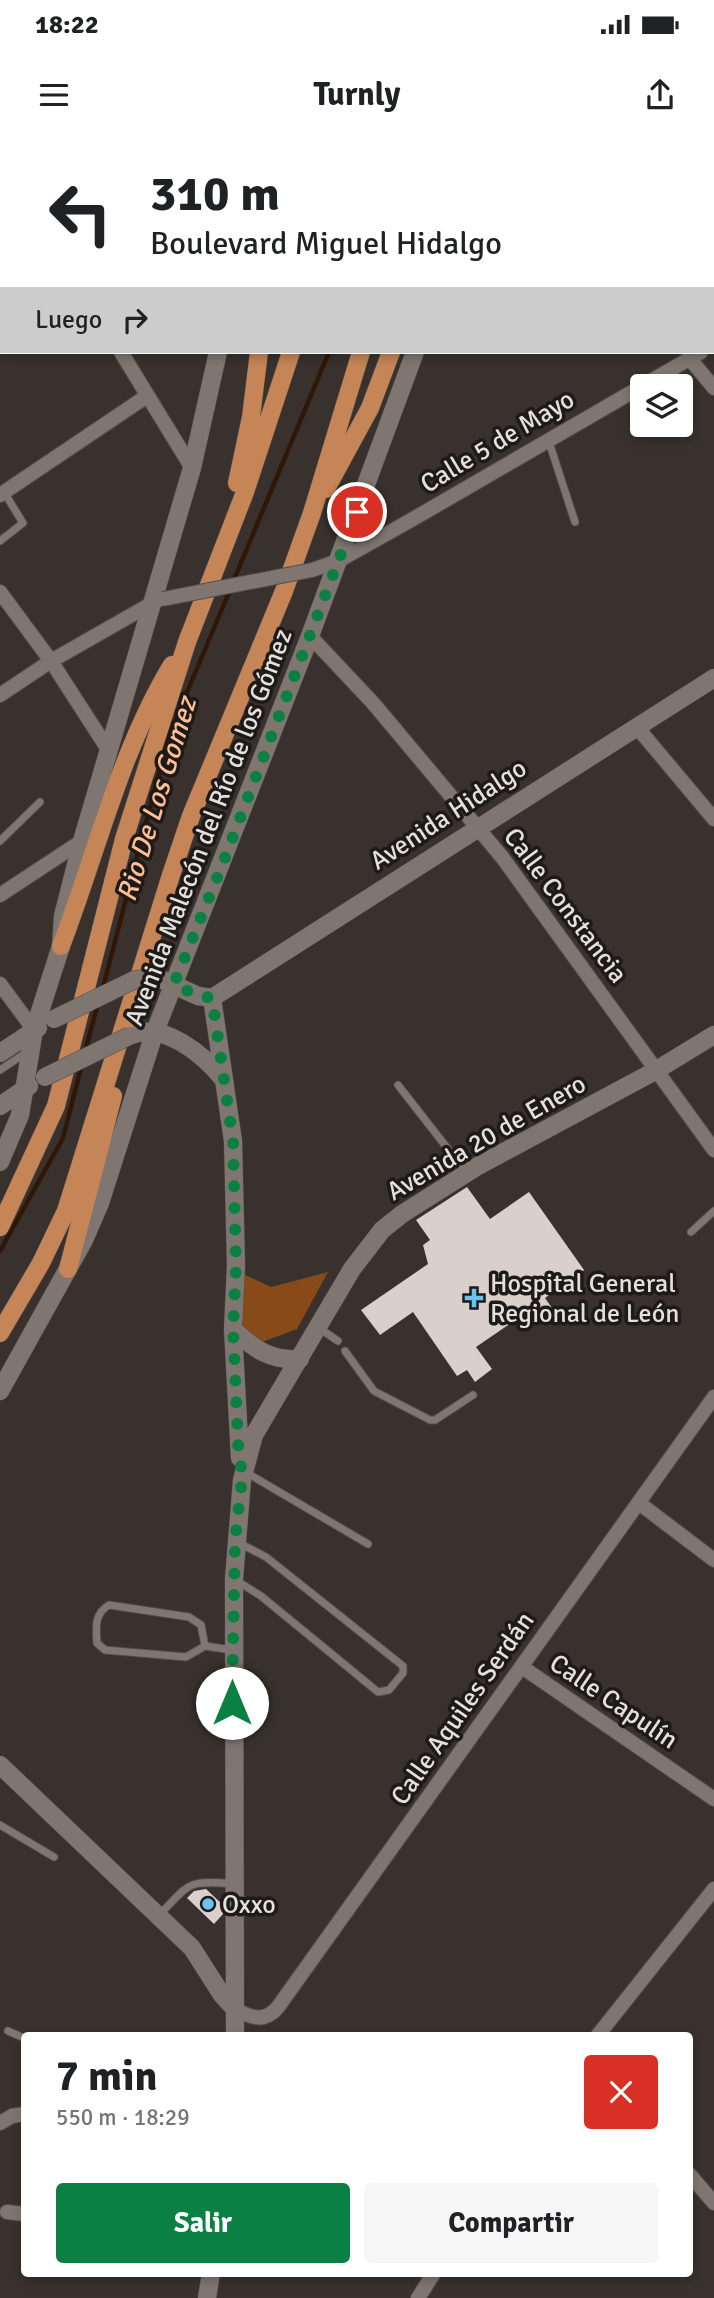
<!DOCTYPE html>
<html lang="es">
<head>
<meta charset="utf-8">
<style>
	body { margin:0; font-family:Signika,sans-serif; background:#f6f6f6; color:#202124; height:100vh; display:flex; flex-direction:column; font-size:26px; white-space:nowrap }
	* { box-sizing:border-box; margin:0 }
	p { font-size:23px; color:#757577 }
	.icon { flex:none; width:38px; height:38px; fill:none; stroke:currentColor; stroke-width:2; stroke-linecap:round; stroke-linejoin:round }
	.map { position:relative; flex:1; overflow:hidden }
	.drawer { position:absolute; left:21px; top:1892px; width:672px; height:245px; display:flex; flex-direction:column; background:#fff; border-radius:7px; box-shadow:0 4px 10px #0003 }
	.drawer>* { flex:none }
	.banner { position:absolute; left:0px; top:0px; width:714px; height:214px; box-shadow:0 4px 10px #0003; background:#fff; color:#202124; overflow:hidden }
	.buttons { position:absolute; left:630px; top:234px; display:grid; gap:14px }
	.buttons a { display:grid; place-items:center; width:63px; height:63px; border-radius:7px; background:#fff; box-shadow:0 4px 10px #0003; font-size:35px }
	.pin { position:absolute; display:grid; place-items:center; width:60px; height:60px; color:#fff; margin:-30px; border:4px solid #fff; border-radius:50%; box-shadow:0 2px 7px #0007 }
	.me { position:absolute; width:77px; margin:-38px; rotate:0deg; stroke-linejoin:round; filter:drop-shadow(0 0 5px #0008) }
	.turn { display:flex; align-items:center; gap:24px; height:147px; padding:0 35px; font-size:32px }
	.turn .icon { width:91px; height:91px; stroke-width:2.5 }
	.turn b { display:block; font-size:49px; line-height:60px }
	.then { display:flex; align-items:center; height:66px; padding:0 35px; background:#0003; gap:14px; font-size:26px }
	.round { display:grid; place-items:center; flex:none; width:74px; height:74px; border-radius:7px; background:#f6f6f6 }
	.headline { display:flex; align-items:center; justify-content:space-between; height:119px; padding:0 35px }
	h1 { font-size:42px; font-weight:700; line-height:52px }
	.primary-button { display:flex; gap:14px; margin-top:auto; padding:14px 35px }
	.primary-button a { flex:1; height:80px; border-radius:7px; background:#0b8043; color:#fff; font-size:28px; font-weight:700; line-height:80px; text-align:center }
	.primary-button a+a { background:#f6f6f6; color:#202124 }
	.status { display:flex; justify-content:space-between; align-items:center; height:49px; padding:0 35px; background:#fff; direction:ltr }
	.status svg { height:19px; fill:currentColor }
	header { display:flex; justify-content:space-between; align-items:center; height:91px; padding:0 35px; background:#fff; font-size:32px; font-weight:700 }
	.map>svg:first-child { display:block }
</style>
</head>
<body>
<div class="status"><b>18:22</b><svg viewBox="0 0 49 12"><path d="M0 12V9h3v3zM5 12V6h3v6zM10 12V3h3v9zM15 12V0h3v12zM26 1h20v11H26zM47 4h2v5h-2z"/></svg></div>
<header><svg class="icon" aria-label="menu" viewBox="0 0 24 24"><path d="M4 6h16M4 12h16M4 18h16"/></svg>Turnly<svg class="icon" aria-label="share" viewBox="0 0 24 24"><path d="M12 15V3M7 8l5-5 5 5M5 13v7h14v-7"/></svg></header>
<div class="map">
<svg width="714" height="2158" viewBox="0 0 714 2158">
	<rect width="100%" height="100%" fill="#38312d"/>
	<path fill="#884a19" d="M328 1132 297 1189 262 1202 243 1187V1134L271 1147Z"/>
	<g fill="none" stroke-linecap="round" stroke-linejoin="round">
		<path stroke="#301604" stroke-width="4.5" d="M398 2 399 0
			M233 442 329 212
			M102 851 169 595 230 450
			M85 912 98 863
			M0 1111 63 998 82 924"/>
	</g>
	<path fill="#d9d0cb" d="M467 1047 490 1079 529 1052 584 1130 545 1158 552 1168 533 1182 527 1172 476 1207 492 1229 475 1242 467 1230 457 1236 413 1172 380 1195 361 1170 428 1124 423 1105 430 1100 416 1080Z
		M206 1749 223 1765V1774L214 1784 187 1758 194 1751Z"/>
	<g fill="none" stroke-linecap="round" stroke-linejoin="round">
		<defs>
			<path id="lane" d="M32 0 33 2
				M548 299 575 382
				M0 401 23 383 4 352
				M0 701 40 662
				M0 930 27 912
				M398 945 466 1032
				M691 1092 714 1071
				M319 1188 338 1201
				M345 1211 374 1251 430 1280H435L473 1255
				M247 1333 368 1404
				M237 1441 261 1456 378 1552 389 1550 403 1533V1526L266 1417 239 1403
				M205 1506 201 1485 189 1477 109 1465C94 1474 96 1487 97 1503L105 1510 186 1517 205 1506 232 1510
				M0 1685 54 1717
				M158 1776C191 1743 185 1740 234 1744
				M8 1891 24 1898"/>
			<path id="street" d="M160 2H164
				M709 2 711 0
				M0 11 2 14
				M712 204 714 203
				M121 212 192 328
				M690 219 714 248
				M0 355 147 256
				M312 430 338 421 413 379 701 212
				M0 452 51 521 109 611
				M310 496 373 563 502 717 714 1010
				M0 555 51 521 158 460
				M636 586 714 679
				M0 755 82 701
				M0 844 34 890
				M639 1363 714 1420
				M522 1527 714 1659
				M235 1869C251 1878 265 1883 278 1867L714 1257
				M598 1895 714 1749
				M0 1983 12 1976 24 1974
				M690 2035 714 2063
				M7 2072 24 2074
				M418 2158 434 2133"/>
			<path id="secondary" d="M257 2V0
				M163 840 198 856 212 858
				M212 858 714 538
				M212 858 233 1001 236 1126 233 1189 240 1318
				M129 896C163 880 204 915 224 940
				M0 913 38 888
				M0 966 29 946
				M0 1022 20 975 34 890 61 806 63 776 82 701 192 328 218 212
				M233 1189C254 1209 270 1221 300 1219
				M0 1251 84 1100 100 1063 154 894 310 496 415 212
				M0 1625 192 1808 222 1855 235 1869
				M235 1895 234 1439 242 1340 254 1295 352 1129 382 1090 402 1074 478 1026 655 931 714 895
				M207 2158 211 2133"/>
			<path id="primary" d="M269 0V2
				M377 2V0
				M418 2 419 0
				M446 2 447 0
				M237 343 251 277 259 212
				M326 349 370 268 391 212
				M61 806C97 712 120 611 172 525
				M0 1087 56 966 124 699 187 502 245 352 291 212
				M68 1129 113 956
				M0 1193 41 1123 66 1071 171 735 191 676 284 451 312 373 361 212"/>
		</defs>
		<use href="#lane" stroke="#534d49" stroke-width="9"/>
		<use href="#street" stroke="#534d49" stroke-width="16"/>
		<use href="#secondary" stroke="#534d49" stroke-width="19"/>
		<use href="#primary" stroke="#534d49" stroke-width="19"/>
		<use href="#lane" stroke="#7f7671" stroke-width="7"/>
		<use href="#street" stroke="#7f7671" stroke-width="14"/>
		<use href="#secondary" stroke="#7f7671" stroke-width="18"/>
		<use href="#primary" stroke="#c58557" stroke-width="18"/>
		<defs>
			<path id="street-bridge" d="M163 459 312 430"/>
			<path id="secondary-bridge" d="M54 879 134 840 154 837
				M45 937 129 896"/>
		</defs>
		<use href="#street-bridge" stroke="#534d49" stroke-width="16" stroke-linecap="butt"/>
		<use href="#secondary-bridge" stroke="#534d49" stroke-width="19" stroke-linecap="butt"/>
		<use href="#street-bridge" stroke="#7f7671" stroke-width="14"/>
		<use href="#secondary-bridge" stroke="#7f7671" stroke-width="18"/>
	</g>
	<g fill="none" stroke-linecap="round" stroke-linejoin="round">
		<path stroke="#0b8043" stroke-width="12" stroke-dasharray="0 21.6" d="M232 1563 235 1401 243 1330 239 1323 233 1189 236 1126 233 1001 212 858 198 856 174 844 221 728 357 372"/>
	</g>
	<g fill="#6cc3f2" stroke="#1d1a18" stroke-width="2.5">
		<path d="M470.5 1147.5h7v7h7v7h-7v7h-7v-7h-7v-7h7z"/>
		<circle cx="208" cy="1764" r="7"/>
	</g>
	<g text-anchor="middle" stroke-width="7" stroke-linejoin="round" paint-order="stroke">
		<g font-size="26" fill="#e4e0dd" stroke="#1d1a18">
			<text transform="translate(497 301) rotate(-31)" y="9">Calle 5 de Mayo</text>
			<text transform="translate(448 674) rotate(-33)" y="9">Avenida Hidalgo</text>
			<text transform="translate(208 687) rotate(-69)" y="9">Avenida Malecón del Río de los Gómez</text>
			<text transform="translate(566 765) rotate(53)" y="9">Calle Constancia</text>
			<text transform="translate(486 997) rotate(-30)" y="9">Avenida 20 de Enero</text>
			<text transform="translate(614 1561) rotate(34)" y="9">Calle Capulín</text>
			<text transform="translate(462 1568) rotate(-55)" y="9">Calle Aquiles Serdán</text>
		</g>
		<g font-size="26" fill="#e4e0dd" stroke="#1d1a18" text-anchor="start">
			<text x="490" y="1152">Hospital General<tspan x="490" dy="30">Regional de León</tspan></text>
			<text x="222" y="1773">Oxxo</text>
		</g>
		<g font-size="28" font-style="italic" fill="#ffbe93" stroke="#1d1a18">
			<text transform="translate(156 659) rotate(-73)" y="10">Rio De Los Gomez</text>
		</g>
	</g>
</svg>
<div class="buttons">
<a><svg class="icon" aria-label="layers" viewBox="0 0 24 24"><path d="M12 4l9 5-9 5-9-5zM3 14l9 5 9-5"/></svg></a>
</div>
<div class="pin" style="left:357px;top:372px;background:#d93025"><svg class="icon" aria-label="arrive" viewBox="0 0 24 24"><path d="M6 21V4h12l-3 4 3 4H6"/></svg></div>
<svg class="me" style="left:232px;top:1563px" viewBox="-20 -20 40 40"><circle r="19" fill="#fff"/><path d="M0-13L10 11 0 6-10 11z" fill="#0b8043"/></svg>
<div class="banner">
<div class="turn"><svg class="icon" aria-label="left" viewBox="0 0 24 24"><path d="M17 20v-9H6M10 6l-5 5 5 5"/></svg><div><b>310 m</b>Boulevard Miguel Hidalgo</div></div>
<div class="then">Luego<svg class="icon" aria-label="right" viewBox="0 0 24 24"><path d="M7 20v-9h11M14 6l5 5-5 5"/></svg></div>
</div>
<section class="drawer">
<div class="headline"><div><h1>7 min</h1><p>550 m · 18:29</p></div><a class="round" style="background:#d93025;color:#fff"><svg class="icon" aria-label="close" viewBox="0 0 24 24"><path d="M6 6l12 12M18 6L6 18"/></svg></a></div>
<div class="primary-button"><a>Salir</a><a>Compartir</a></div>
</section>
</div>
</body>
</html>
